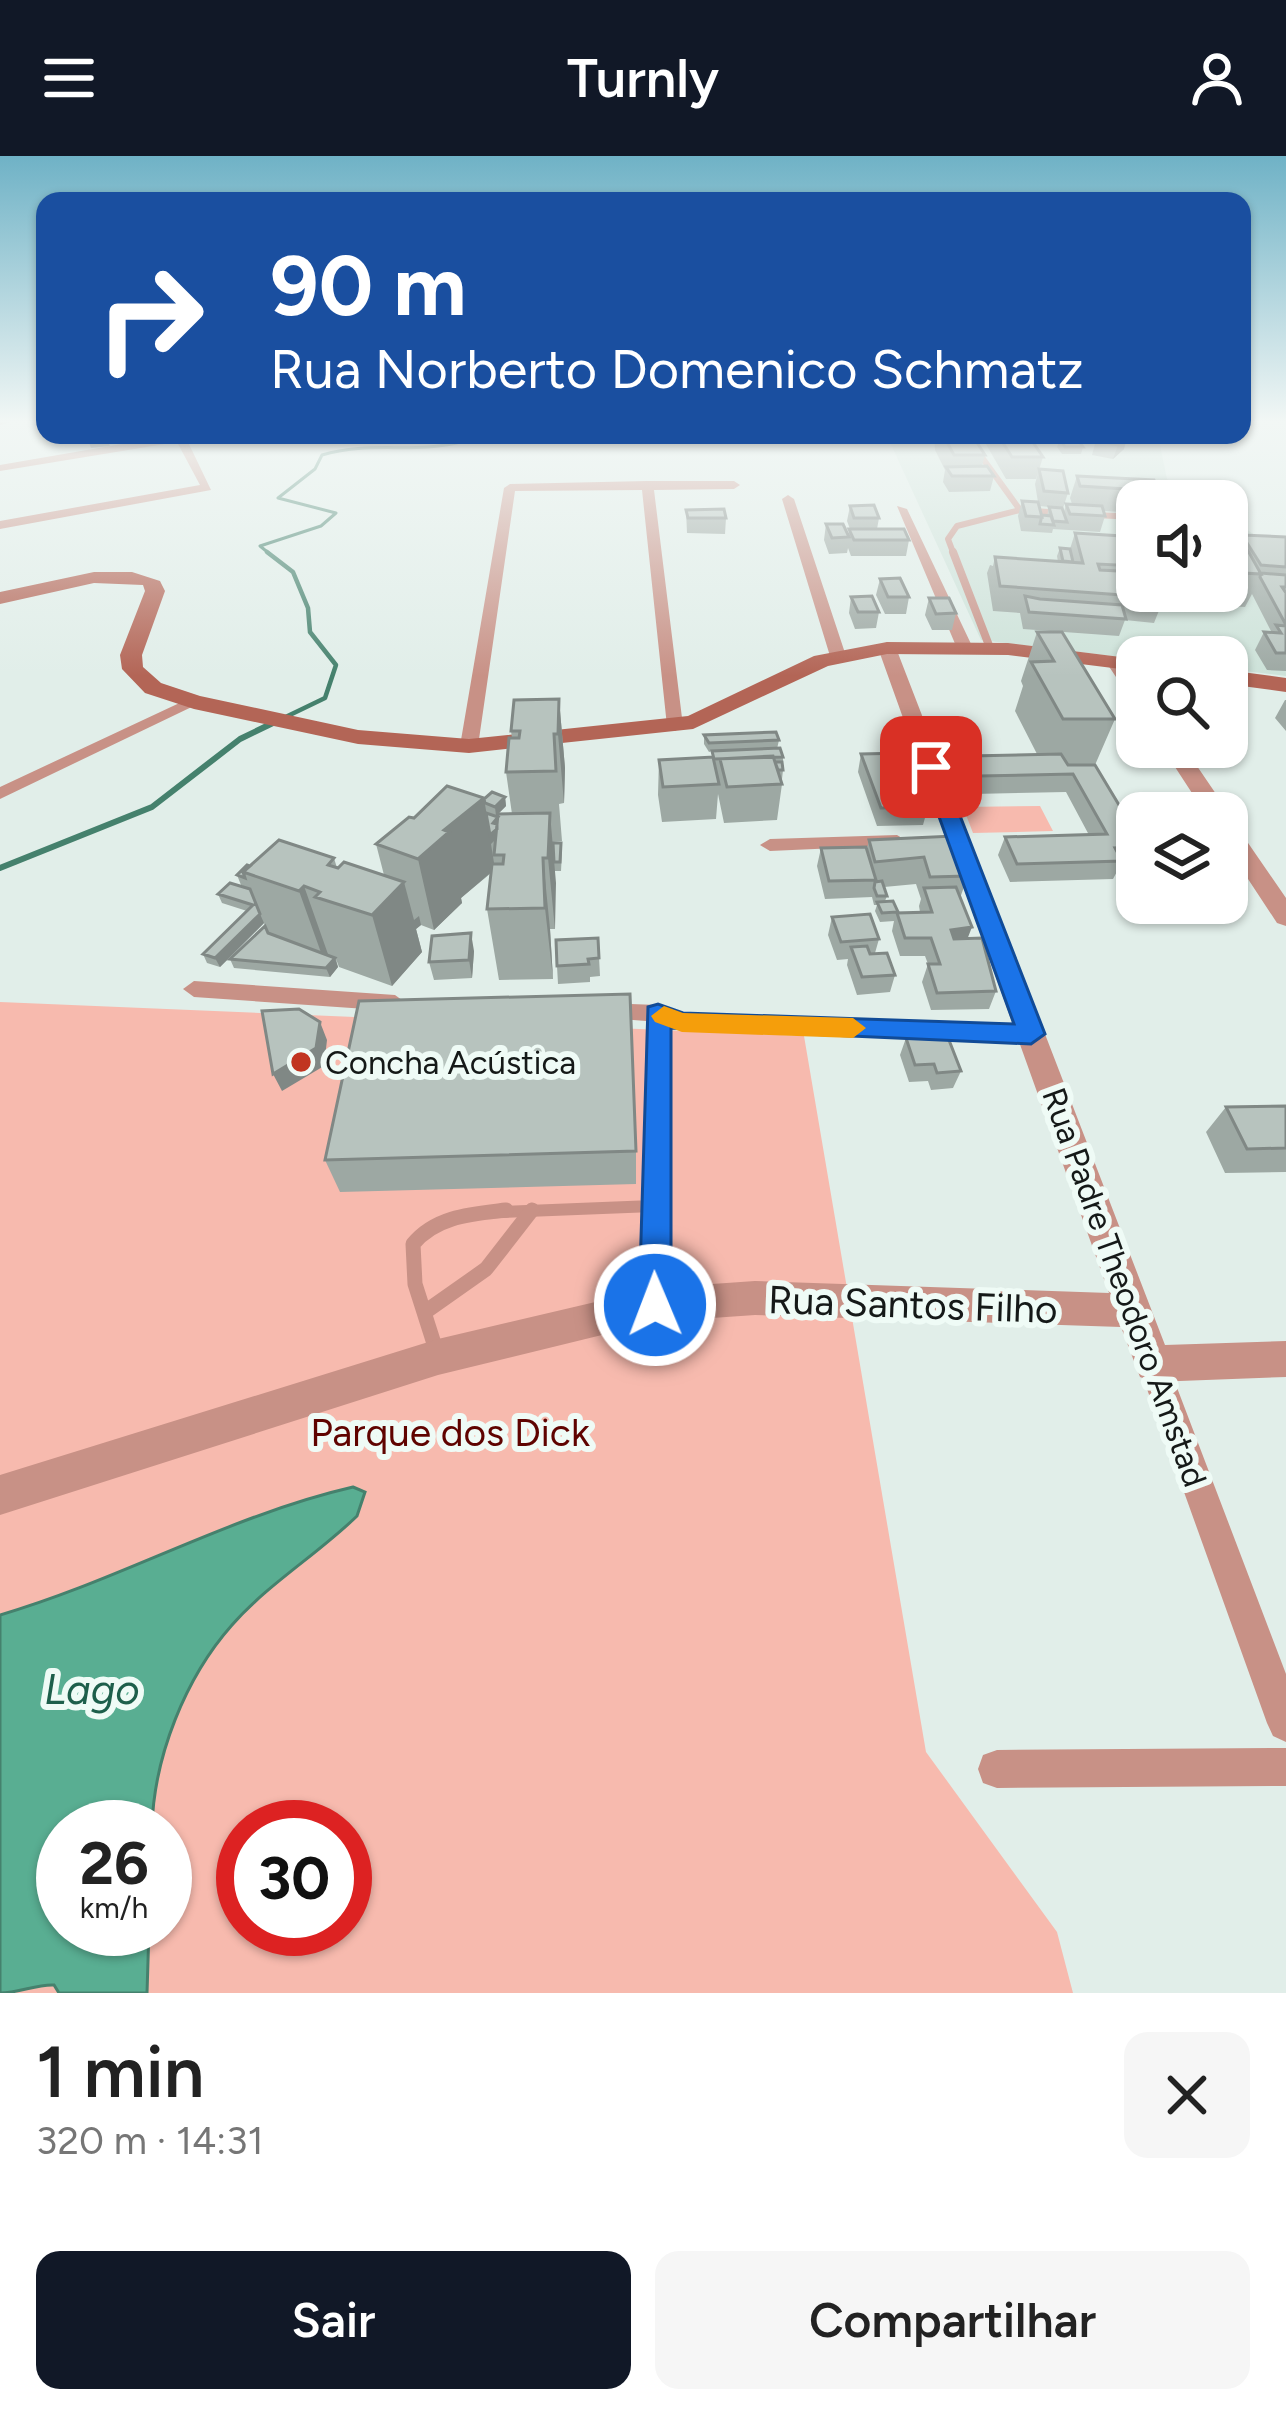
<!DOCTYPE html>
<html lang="pt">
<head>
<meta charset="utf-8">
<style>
	body { margin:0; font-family:Figtree,sans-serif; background:#f6f6f6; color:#222; height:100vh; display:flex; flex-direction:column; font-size:45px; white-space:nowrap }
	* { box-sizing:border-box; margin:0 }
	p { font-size:39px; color:#767676 }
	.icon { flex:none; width:66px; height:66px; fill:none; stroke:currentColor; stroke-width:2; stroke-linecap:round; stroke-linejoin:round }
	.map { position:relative; height:1837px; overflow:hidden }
	.drawer { display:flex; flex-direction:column; background:#fff; flex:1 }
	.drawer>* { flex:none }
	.top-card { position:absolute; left:36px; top:36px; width:1215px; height:252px; border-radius:24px; box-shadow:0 3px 9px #0004; background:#1a4fa0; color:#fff; overflow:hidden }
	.tools { position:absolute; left:1116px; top:324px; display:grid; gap:24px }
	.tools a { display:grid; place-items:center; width:132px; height:132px; border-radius:24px; background:#fff; box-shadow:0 3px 9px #0004; font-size:60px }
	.speed { position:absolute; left:36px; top:1644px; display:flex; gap:24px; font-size:60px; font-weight:700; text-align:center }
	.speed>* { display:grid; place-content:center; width:156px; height:156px; border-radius:50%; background:#fff; box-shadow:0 3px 9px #0004; line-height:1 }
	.speed small { font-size:30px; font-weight:400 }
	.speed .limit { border:18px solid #d22; background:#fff; color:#111 }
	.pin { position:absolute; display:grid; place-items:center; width:102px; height:102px; color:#fff; margin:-51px; border-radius:24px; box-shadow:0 6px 18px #0006 }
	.me { position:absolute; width:132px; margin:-66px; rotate:359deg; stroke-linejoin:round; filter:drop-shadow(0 0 9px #0008) }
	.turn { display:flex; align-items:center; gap:42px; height:252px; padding:0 36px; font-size:54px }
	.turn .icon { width:156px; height:156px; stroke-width:2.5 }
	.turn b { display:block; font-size:84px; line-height:102px }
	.round { display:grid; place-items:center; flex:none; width:126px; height:126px; border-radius:24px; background:#f6f6f6 }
	.headline { display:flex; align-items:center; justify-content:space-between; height:204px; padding:0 36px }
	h1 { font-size:72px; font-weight:600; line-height:90px }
	.cta { display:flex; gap:24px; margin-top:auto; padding:24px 36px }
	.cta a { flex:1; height:138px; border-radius:24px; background:#111827; color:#fff; font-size:48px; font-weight:600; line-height:138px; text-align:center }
	.cta a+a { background:#f6f6f6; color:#222 }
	header { display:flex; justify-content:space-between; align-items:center; height:156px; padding:0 36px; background:#111827; color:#fff; font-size:54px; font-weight:600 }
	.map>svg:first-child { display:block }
</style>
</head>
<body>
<header><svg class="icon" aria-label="menu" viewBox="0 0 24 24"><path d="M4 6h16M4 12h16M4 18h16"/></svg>Turnly<svg class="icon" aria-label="person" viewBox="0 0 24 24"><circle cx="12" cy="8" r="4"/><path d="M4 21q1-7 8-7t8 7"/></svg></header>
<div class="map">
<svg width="1286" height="1837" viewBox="0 0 1286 1837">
	<rect width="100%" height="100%" fill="#e1eee9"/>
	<path fill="#cde2d9" d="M938 279H1158L1167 323 1202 345H1137V435H1227V361L1282 396 1286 520 1227 513V501L1137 503 981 484 888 282Z"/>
	<path fill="#f7baae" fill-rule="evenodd" d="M1040 650 1053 675 973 677 963 651Z
		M0 846 804 880 926 1596 1057 1776 1073 1837H0ZM63 1671H165V1773H63ZM243 1671H345V1773H243Z"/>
	<path fill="#59ae92" stroke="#45816d" stroke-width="3" d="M353 1331 365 1336 357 1360C318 1398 268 1428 232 1469 185 1522 154 1601 152 1671H63V1773H149L147 1837H59L54 1829C36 1828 20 1837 0 1837V1459C120 1424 231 1359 353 1331Z"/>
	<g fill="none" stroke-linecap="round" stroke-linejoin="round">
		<path stroke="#45816d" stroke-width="3" d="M271 399 260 390 321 370 336 357 278 342 315 313 322 299C370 284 416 299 464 285L449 279"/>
		<path stroke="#45816d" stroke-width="4.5" d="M267 396 293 416 308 452 310 476 336 509 325 542 269 569"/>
		<path stroke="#45816d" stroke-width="6" d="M0 712 152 651 240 583 275 566"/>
		<path stroke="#c89186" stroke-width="6" d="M990 279 975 283 973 289 1020 354
			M1067 279 1072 280
			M1094 359 1137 361
			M954 399 948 383 957 370 1020 354 1062 357"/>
		<path stroke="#c89186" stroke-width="8" d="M953 396 990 492"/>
		<path stroke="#c89186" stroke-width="12" d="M480 1057 653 1050"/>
		<path stroke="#c89186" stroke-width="15" d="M425 1156 486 1113 532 1054
			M437 1197 415 1128 413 1088C436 1060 472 1058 506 1054"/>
		<path fill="#c89186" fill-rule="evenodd" d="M204 279 187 284 211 334 0 373V365L200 329 177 286 0 315V309L174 279Z
			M647 325H734L740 329 734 333 654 334 683 570 675 575 667 570 642 334 515 335 478 590 463 594 460 590 504 332 510 328Z
			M788 339 794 343 846 500 843 503 830 500 782 343Z
			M897 350 907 353 972 490 969 493 956 490Z
			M188 543 202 546 0 643V631Z
			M897 679 907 685 904 689 770 695 760 689 770 683Z
			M194 825 395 839 406 847 395 855 194 841 183 833Z
			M603 847 658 849 684 858 1032 869 1044 878 1032 887 682 875 669 870V1149L665 1158 655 1162 645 1158 641 1149 646 865 595 861 592 855Z
			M1153 1193 1164 1198 1168 1208 1286 1518V1586L1273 1580 1267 1567 1138 1208 1142 1198Z
			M1286 1592V1630L997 1632 983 1627 978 1613 983 1599 997 1594Z"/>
		<path fill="#c89186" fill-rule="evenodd" d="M887 486 896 492 1165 1189 1286 1185V1221L1153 1226 1140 1221 1121 1171 755 1159 655 1166 438 1219 0 1359V1319L438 1183 655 1132 755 1125 1109 1137 878 492Z
			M1109 502H1123L1137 523V544L1130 542 1106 506Z
			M1162 591H1184L1229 657 1227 659 1205 657Z
			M1227 666 1235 668 1286 742V770L1277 767 1227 691Z"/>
		<path fill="#b36556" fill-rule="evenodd" d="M0 263H20L0 269Z
			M94 416H132L160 425 165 435 142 499 143 511 161 527 200 540 358 574 469 583 688 560 814 500 887 486 1008 487 1137 503V515L1008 499 887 498 828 510 693 573 469 597 358 588 194 553 145 537 122 513 120 499 145 435 143 429 94 427 0 448V436Z
			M1227 514 1286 522V536L1227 528Z"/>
	</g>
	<path fill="#9da8a3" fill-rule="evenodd" d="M934 279H972L985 299 982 310 994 320 990 335 949 336 943 326 945 314 935 294Z
		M984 279H1028L1043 301 1036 323H1006L983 283Z
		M1102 279 1124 293 1113 303 1092 299 1096 284Z
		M1060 283 1083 291 1081 298H1062L1057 291Z
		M1039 313 1068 337 1063 352 1064 356 1066 348H1072L1070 342 1077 320 1158 335 1154 345H1137V435H1227V364L1241 382 1242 379 1286 381V515L1267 514 1255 494 1264 476 1272 477 1252 438 1245 451 1171 446 1168 438 1163 437 1164 442 1154 467 1125 464 1119 480 1023 473 1020 457 993 455 987 417 990 409 993 410 995 401 1058 406 1057 400 1060 392 1070 393 1075 377 1125 380 1126 376 1121 364 1124 356 1103 355 1105 360 1100 376 1053 373 1052 377 1021 375 1018 360 1022 345 1038 346 1035 328ZM1040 350 1049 351 1047 360 1042 359Z
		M850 350 879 362 877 373 909 384 906 400H851L848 392 847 397 829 398 824 384 826 368 848 379 850 373 847 365Z
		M686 354 726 362 725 378 687 377Z
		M880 423 909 441 906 458H885L876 439Z
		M851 441 879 456 876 472 855 473 849 457Z
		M929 442 956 457 952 474H932L925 459Z
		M1037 476 1115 563 1095 609 1137 679V706L1135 709 1120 710 1113 723 1010 726 998 699 1005 681 1089 679 1066 636 973 638 964 618 970 600 1037 598 1015 555 1023 530 1021 525Z
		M559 543 565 612 564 647 559 648 562 685 553 686V687H561L562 696 561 715H555V773H550L553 823 499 824 487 753 491 717 461 742 462 747 434 774 421 769 416 773 422 796 392 830 339 811 336 803 338 811 330 821 234 812 230 803 265 770 264 767 220 811 207 807 203 798 247 755 222 747 218 738 250 733 241 729 237 719 250 710 334 702 337 712 384 719 376 688 414 662 484 642 505 641 506 650 498 658H512L506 616 512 582 511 575Z
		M1285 544H1286V575L1275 562Z
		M704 579 779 584 777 593 783 601V614L782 623H780L782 628 777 664 724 667 718 638 716 663 662 666 658 639 659 604 712 601V595L709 596 704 588Z
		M861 598 928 651 923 669 877 670 858 616Z
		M869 684 961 697 958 704 968 720 960 742 967 783 996 835 989 853 931 854 922 826 928 808 925 800H900L892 775 894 765 880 766 875 755 877 749H874L872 741 825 743 817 710 821 692 867 693ZM916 728 921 743 919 750 920 756 897 757 885 745 887 740 884 731Z
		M832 761 879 783 875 797 895 819 890 836 857 839 847 809 848 803 837 804 828 779Z
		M598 782 600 820 590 821V826L558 828 557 810Z
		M474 795 472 822 434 824 429 806Z
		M906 882 961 915 953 932 931 934 928 925 909 926 900 899Z
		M1286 950V1016L1225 1017 1206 976 1226 951Z
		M636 995V1028L340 1036 325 1004Z"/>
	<path fill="#808885" d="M86 279H105L110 290 91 292Z
		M289 279H303L304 282 290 284Z
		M1128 279 1124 293 1113 303 1118 289Z
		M559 543 565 612 564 647 558 578Z
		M505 641 506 650 496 660 495 651Z
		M484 642 490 679 493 667 498 661 501 678 491 688 495 713 461 742 462 747 434 774 418 703 444 674Z
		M550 657 556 727 555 773 548 702Z
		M543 702 550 773 553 823 545 752Z
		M404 726 414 764 419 760 421 769 416 773 422 796 392 830 372 759Z
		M304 730 329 801 324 805 299 735Z
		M260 758 264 767 220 811 215 802Z
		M972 771 965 789 945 792 951 774Z
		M471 777 474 795 472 822 469 804Z
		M335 802 338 811 330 821 326 812Z
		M320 866 327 884 324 910 282 935 273 918Z"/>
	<path fill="#b7c3be" stroke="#808885" stroke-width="3" d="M943 279H972L985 299H954Z
		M998 279H1028L1043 301H1012Z
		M1102 279H1128L1118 289 1096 284Z
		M1060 283 1078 284 1083 291H1065Z
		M987 310 994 320H952L946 311Z
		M1039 313 1063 315 1068 337 1044 335Z
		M1077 320 1154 324 1158 335 1080 330Z
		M1022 345 1038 346 1042 361 1026 360Z
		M1066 348 1102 350 1105 360 1070 358Z
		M1127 348 1137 349V369H1136Z
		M874 349 879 362H854L850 350Z
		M1049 351 1062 352 1067 366 1053 365Z
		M724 353 726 362H688L686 354Z
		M1042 359 1051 360 1054 369 1040 368Z
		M1227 364H1231L1261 418 1227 416Z
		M826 368H843L849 381 832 382Z
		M849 373H904L909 384H854Z
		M1075 377 1137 381V410L1098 408 1100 414 1137 416V435H1162L1164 442 1000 430 995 401 1083 407Z
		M1242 379 1286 381V411L1261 409Z
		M1060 392 1070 393 1073 406 1063 405Z
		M1261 417 1286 419V431H1282L1286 437V469L1260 421Z
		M900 422 909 441H888L880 423Z
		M872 440 879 456H858L851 441Z
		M1025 440 1040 443 1122 449 1126 463 1029 456Z
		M929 442H949L956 457 936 458Z
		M1276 469 1286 470V497H1276L1264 476 1281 477Z
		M1037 476H1062L1115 563H1063L1031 506 1054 505Z
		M559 543 558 578H554L556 615 506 616 509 582H519L520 575H511L514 544Z
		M776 576 779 584 709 587 704 579Z
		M780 592 783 601 714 603 712 595Z
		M905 597 928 651 881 652 861 598Z
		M1061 598 1068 609H1095L1137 679V691L1115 692 1122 705 1017 708 1005 681 1107 678 1073 618 979 620 970 600Z
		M773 600 782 628 727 631 720 603Z
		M713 601 719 628 663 631 659 604Z
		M775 606H782L783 614H778Z
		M447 630 484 642 444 674 449 676 418 703 376 688 409 661 414 662Z
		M492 636 505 641 495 651 485 647 484 643Z
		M486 657 498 661 493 667 497 668V673L490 679Z
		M550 657 548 702H543L545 752 487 753 492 708H503L504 699H494L498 658Z
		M954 680 961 697 954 698 968 720 930 721 924 701 875 706 869 684Z
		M279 684 334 702 328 709 338 712 344 706 404 726 372 759 315 741 320 736 304 730 299 735 243 716Z
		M553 687H561L560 706H554Z
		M866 691 876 724 829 725 821 692Z
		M247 709 250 710 243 716 245 722 237 719Z
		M882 725 887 740H877L874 732 875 726Z
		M230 727 250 733 260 758 215 802 203 798 253 749 218 738Z
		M956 731 972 771 951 774 954 783 982 782 996 835 937 837 928 808H940L931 782H905L897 757 932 756 924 732Z
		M893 745 898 756 882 757 877 746Z
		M870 758 879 783 841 786 832 761Z
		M265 770 268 777 335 802 326 812 230 803Z
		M471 777 469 804 429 806 432 780Z
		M598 782 599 802 588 803 589 808 557 810 556 784Z
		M867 790 870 798 887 797 895 819 862 821 851 791Z
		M630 838 636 995 325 1004 359 845Z
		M299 853 320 866 316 892 273 918 262 855Z
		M947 879 961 915 937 917 934 908 915 909 906 882Z
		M1286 950V992L1247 993 1226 951Z"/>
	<linearGradient id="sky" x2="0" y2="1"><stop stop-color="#6fb2c6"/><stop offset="0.51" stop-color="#f2f7f5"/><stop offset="1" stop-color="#f2f7f5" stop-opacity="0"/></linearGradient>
	<rect width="1286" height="520" fill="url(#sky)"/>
	<path fill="#1a73e8" stroke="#114b97" stroke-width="3" d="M931 605 941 611 1045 878 1031 888 671 872V1149L666 1160 655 1164 643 1160 639 1149 648 851 658 848 683 857 1014 868 921 611Z"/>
	<path fill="#f59e0b" d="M664 850 683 857 853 862 866 872 853 882 682 876 655 866 651 860Z"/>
	<circle fill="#c13520" stroke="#effbf6" stroke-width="4.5" cx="301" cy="906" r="12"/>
	<g text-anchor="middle" stroke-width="12" stroke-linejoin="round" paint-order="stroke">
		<g font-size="33" fill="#151918" stroke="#effbf6" text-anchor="start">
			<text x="325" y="918">Concha Acústica</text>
		</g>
		<g font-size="33" fill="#151918" stroke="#effbf6">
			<text transform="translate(1125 1131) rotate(70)" y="12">Rua Padre Theodoro Amstad</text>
		</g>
		<g font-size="39" fill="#151918" stroke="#effbf6">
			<text transform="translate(913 1148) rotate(2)" y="14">Rua Santos Filho</text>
		</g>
		<g font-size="39" fill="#5f0300" stroke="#effbf6">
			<text x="450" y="1290">Parque dos Dick</text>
		</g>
		<g font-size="42" font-style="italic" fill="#1d5f4b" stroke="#effbf6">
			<text x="92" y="1548">Lago</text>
		</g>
	</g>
</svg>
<div class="tools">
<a><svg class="icon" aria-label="sound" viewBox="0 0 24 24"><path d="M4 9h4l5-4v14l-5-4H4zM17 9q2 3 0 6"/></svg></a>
<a><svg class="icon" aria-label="search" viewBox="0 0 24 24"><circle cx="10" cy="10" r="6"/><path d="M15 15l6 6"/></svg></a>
<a><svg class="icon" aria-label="layers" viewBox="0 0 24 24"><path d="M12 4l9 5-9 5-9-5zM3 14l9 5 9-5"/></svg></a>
</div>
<div class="speed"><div>26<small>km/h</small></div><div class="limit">30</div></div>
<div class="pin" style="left:931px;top:611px;background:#d93025"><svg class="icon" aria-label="arrive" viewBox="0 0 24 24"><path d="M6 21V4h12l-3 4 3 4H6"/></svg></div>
<svg class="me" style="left:655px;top:1149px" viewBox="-20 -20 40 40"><circle r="17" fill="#1a73e8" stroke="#fff" stroke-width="3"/><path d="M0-11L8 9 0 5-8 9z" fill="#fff"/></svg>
<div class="top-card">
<div class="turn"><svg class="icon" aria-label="right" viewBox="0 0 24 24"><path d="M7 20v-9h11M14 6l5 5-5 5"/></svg><div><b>90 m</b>Rua Norberto Domenico Schmatz</div></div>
</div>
</div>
<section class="drawer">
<div class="headline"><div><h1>1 min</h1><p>320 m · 14:31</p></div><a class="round"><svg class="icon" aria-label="close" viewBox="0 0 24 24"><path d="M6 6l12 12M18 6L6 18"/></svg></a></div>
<div class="cta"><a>Sair</a><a>Compartilhar</a></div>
</section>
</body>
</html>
